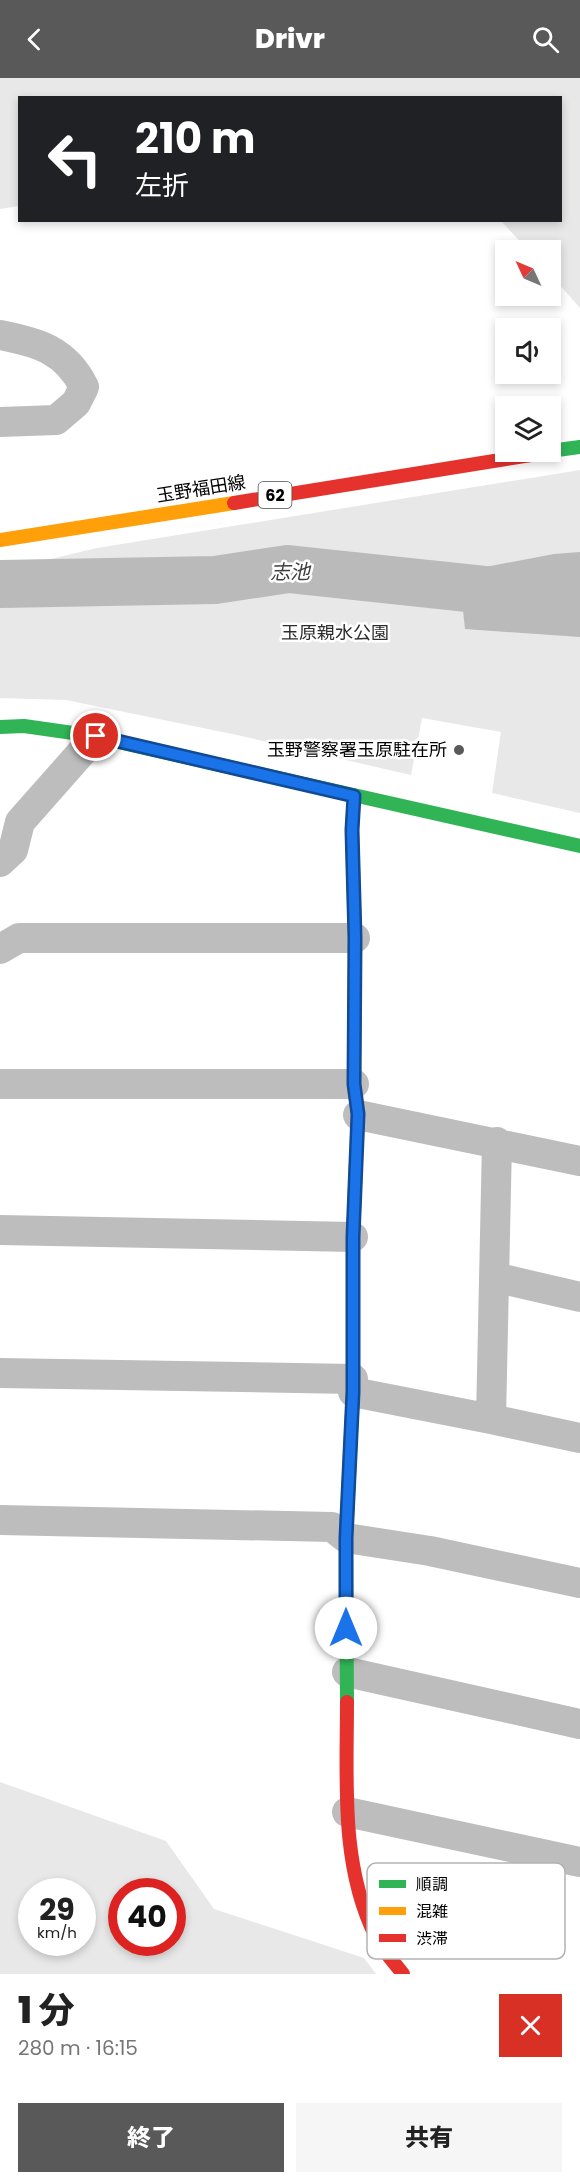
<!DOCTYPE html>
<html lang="ja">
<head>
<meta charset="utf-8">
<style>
	body { margin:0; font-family:Poppins,"Noto Sans JP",sans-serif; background:#f6f6f6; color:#222; height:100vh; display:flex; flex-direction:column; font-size:22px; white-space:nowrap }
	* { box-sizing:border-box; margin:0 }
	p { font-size:20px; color:#767676 }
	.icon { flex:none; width:33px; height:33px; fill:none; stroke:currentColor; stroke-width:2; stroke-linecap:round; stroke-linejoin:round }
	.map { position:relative; height:1896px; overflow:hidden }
	.sheet { display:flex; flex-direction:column; background:#fff; flex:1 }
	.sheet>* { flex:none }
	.top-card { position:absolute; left:18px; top:18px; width:544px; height:126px; border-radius:0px; box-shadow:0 3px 9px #0003; background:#202124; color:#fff; overflow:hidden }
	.needle { width:39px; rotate:314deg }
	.tools { position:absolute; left:495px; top:162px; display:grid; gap:12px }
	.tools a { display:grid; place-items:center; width:66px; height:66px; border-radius:0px; background:#fff; box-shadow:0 3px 9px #0003; font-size:30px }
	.speed { position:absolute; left:18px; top:1800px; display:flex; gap:12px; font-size:30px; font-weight:700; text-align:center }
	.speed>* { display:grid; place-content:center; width:78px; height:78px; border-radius:50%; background:#fff; box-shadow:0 3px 9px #0003; line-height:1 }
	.speed small { font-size:15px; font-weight:400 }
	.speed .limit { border:9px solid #d22; background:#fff; color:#111 }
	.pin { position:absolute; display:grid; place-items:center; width:51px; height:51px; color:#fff; margin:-26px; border:3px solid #fff; border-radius:50%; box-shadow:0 2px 6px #0007 }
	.me { position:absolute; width:66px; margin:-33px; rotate:0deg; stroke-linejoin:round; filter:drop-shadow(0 0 4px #0008) }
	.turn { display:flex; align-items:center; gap:21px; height:126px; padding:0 18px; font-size:27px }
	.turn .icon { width:78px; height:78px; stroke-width:2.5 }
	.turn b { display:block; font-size:42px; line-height:51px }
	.round { display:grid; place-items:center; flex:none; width:63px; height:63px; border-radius:0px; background:#f6f6f6 }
	.overview { display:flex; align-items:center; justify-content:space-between; height:102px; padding:0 18px }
	h1 { font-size:36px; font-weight:800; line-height:45px }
	.button { display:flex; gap:12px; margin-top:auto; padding:12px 18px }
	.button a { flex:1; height:69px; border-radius:0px; background:#595959; color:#fff; font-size:24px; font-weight:800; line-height:69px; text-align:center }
	.button a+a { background:#f6f6f6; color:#222 }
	header { display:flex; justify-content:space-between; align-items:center; height:78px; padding:0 18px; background:#595959; color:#fff; font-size:27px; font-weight:800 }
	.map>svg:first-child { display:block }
</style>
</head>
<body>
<header><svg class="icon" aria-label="back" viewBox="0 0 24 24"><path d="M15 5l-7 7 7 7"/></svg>Drivr<svg class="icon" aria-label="search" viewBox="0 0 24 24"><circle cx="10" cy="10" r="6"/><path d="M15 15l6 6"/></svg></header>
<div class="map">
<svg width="580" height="1896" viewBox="0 0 580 1896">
	<rect width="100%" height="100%" fill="#fff"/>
	<path fill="#e8e8e8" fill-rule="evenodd" d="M0 0H580V230L551 197 550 172H528L501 143 561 142V20H20L19 128 0 131Z
		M580 392V735L492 715 501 654 422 640 411 697 237 657 66 622 0 620V493L97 470Z
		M0 1704 166 1763 214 1831 364 1880 376 1896H0ZM32 1814H82V1864H32ZM122 1814H172V1864H122Z"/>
	<path fill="#bababa" d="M580 474V559L465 551 459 494 554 476Z"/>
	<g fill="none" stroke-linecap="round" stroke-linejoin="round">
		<path stroke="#bababa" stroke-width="48" d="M0 506 215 502 288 491 580 522"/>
		<path stroke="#bdbdbd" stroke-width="30" d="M0 257C37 264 66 272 84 309L76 325 56 342 0 344
			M0 784 13 772 20 744 96 658
			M0 871 19 860H355
			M0 1006H354
			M358 1037 580 1083
			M0 1152 353 1159
			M494 1199 580 1219
			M0 1295 353 1301
			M353 1314 491 1341 580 1360
			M491 1341 497 1064
			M0 1442 332 1449 346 1460 430 1473 580 1505
			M347 1594 580 1646
			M347 1734 580 1784"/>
		<path stroke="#30b455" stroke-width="14" d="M550 373 580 369
			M0 649 24 648 87 657 580 768
			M347 1624 346 1460 353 1314V1159L356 1084"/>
		<path stroke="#ff9f0a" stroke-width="14" d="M0 462 234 425
			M354 718 352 752 355 860 354 1006 358 1037 356 1084"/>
		<path stroke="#e5322d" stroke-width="14" d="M234 425 550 374
			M347 1624C347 1702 340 1788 376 1859 382 1872 394 1884 403 1896"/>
	</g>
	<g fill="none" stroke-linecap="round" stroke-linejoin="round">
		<defs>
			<path id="route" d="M96 658 354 718 352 752 355 860 354 1006 358 1036 353 1159V1314L346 1460V1550"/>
		</defs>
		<use href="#route" stroke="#114b97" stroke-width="15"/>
		<use href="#route" stroke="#1a73e8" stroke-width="10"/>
	</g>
	<circle fill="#595959" stroke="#fff" stroke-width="2" cx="459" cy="672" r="6"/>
	<g text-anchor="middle" stroke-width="5" stroke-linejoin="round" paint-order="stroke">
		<rect fill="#fff" stroke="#4c4c4c" stroke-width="1.5" x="258.5" y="404" width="33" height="26" rx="4.5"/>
		<g font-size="16" font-weight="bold" fill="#000">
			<text x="275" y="423">62</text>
		</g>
		<g font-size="18" fill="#000" stroke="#fff">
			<text transform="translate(201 411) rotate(-9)" y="6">玉野福田線</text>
		</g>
		<g font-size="18" fill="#2d2d2d" stroke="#fff">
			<text x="335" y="561">玉原親水公園</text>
		</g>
		<g font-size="18" fill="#000" stroke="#fff" text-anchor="end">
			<text x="447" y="678">玉野警察署玉原駐在所</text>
		</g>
		<g font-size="20" font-style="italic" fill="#3e3e3e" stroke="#fff">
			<text transform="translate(290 494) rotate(-1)" y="7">志池</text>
		</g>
	</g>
	<rect x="367" y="1785" width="198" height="96" rx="9" fill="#fff" stroke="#b2b2b2" stroke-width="1.5"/>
	<rect x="379" y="1802" width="27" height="8" fill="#30b455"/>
	<rect x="379" y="1829" width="27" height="8" fill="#ff9f0a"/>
	<rect x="379" y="1856" width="27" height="8" fill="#e5322d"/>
	<g font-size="16" fill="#000">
		<text x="416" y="1812">順調</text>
		<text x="416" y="1839">混雑</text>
		<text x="416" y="1866">渋滞</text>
	</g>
</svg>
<div class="tools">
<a><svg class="needle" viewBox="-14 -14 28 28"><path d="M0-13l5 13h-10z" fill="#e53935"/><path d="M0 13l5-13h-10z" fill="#767676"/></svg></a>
<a><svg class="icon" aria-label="sound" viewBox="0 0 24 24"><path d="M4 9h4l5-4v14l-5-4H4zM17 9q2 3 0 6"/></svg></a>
<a><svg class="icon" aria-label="layers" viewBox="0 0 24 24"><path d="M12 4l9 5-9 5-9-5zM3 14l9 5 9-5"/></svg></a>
</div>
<div class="speed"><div>29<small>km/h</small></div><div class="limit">40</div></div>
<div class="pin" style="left:96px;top:658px;background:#d93025"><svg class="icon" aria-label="arrive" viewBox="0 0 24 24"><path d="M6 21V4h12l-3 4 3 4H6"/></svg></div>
<svg class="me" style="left:346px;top:1550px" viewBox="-20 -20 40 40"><circle r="19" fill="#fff"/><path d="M0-13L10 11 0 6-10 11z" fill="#1a73e8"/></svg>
<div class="top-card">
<div class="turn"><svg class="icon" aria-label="left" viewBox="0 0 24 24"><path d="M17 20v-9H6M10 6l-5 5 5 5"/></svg><div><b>210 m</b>左折</div></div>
</div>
</div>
<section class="sheet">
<div class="overview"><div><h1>1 分</h1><p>280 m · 16:15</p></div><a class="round" style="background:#d93025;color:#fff"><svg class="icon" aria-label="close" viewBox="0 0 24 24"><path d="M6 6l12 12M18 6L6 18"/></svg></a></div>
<div class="button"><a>終了</a><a>共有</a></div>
</section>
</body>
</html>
